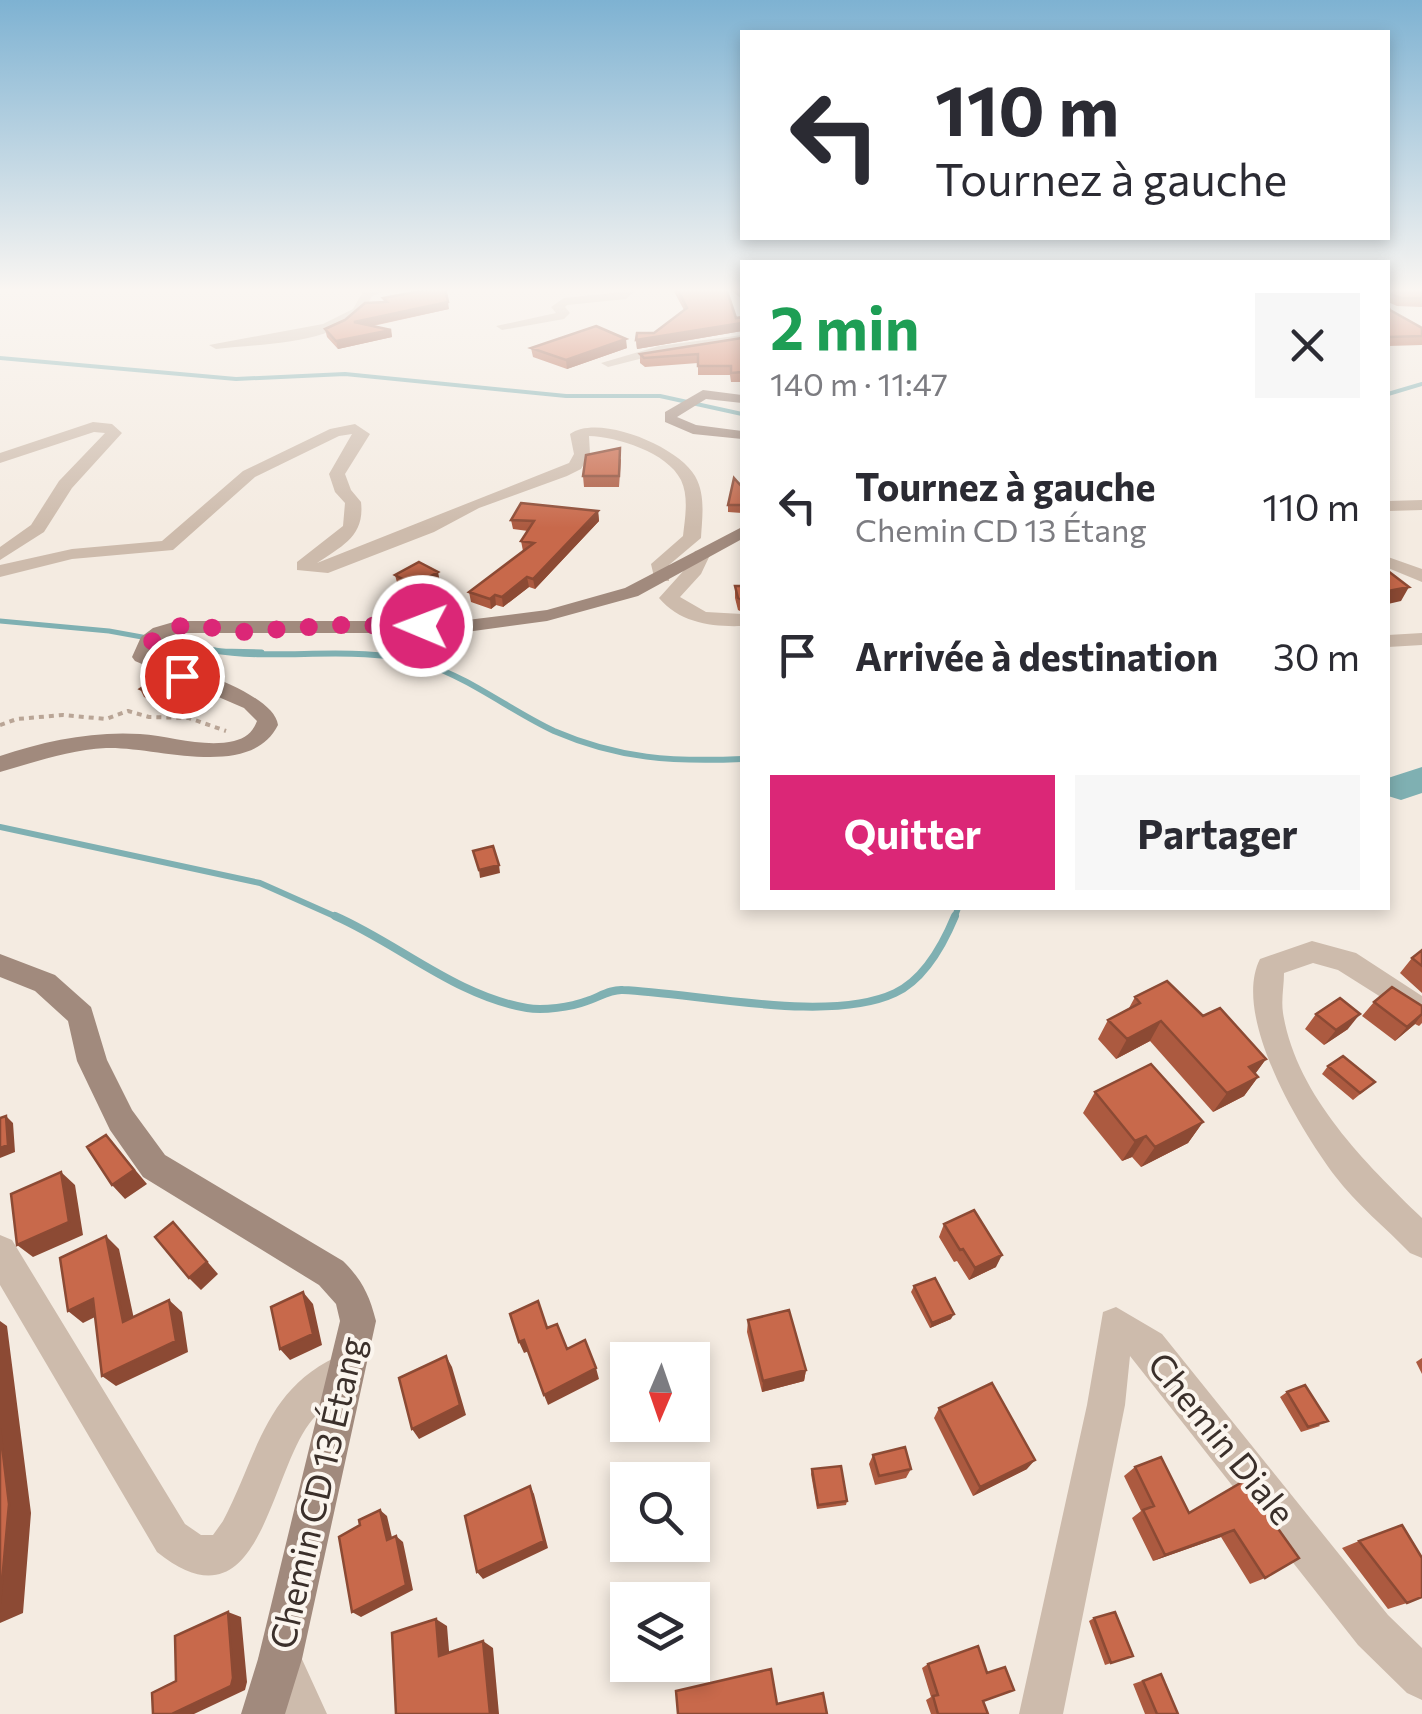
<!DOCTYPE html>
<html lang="fr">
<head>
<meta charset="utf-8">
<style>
	body { margin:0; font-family:Commissioner,sans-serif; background:#f7f7f7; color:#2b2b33; height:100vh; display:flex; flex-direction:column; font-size:38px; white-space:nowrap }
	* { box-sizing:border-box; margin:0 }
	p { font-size:32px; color:#7c7c81 }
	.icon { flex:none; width:55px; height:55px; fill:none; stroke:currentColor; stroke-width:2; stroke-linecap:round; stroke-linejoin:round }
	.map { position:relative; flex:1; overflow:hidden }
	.side { position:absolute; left:740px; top:260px; width:650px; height:650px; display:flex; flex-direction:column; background:#fff; border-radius:0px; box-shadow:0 5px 15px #0003 }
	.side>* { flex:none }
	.guide { position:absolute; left:740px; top:30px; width:650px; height:210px; border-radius:0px; box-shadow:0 5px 15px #0003; background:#fff; color:#2b2b33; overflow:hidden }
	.needle { width:65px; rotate:182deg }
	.tools { position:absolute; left:610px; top:1342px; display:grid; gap:20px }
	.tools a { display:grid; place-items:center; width:100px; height:100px; border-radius:0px; background:#fff; box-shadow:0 5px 15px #0003; font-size:50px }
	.pin { position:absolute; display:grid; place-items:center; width:85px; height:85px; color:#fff; margin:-42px; border:5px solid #fff; border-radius:50%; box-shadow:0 2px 10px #0007 }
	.me { position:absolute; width:110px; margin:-55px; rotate:271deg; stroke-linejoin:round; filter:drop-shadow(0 0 8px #0008) }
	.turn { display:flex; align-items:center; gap:35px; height:210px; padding:0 30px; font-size:45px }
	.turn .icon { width:130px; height:130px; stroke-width:2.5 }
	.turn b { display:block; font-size:70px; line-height:85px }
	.round { display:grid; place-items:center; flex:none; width:105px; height:105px; border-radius:0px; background:#f7f7f7 }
	.summary { display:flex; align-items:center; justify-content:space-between; height:170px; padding:0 30px }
	h1 { font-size:60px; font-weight:700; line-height:75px; color:#1e9e55 }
	.action { display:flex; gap:20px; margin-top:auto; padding:20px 30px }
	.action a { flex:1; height:115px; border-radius:0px; background:#db2777; color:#fff; font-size:40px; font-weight:700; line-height:115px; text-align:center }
	.action a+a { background:#f7f7f7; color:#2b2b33 }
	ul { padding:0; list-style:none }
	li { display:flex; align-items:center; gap:30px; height:150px; padding:0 30px }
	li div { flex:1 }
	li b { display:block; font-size:38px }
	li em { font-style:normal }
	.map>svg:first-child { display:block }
</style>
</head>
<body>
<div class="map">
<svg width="1422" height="1714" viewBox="0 0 1422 1714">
	<rect width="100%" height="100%" fill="#f4ebe1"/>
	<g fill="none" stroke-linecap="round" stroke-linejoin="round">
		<path stroke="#7fb0b2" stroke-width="4" d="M0 358 236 379 345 374 566 396H660L742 414
			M1388 394 1422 384"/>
		<path stroke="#7fb0b2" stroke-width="5" d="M0 621 109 631 219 651 262 652"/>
		<path stroke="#7fb0b2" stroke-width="6" d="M211 650C281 662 355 643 425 664 470 678 511 711 554 731 619 759 673 762 742 759
			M1388 791 1401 787
			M0 827 260 883 341 919
			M954 919 958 908"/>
		<path stroke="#7fb0b2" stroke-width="8" d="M335 916C399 944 456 996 527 1008 543 1011 571 1007 587 1001 599 997 611 989 623 990 696 993 829 1024 895 993 925 979 943 945 955 916"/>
		<path fill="#7fb0b2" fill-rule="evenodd" d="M1422 767V793L1401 800 1388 796V778Z"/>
		<path stroke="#b9a596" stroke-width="2.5" stroke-dasharray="2.5 2.5" stroke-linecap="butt" d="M0 289 5 288"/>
		<path stroke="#b9a596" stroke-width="4" stroke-dasharray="5 5" stroke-linecap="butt" d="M0 725 17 719 63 715 106 719 128 711 149 717 189 718 226 731"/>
		<path fill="#cdbbac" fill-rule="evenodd" d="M373 288H393L372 296C349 346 264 343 216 349L209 345 323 324 353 309 364 290Z
			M626 288H638L626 299 567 305 565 307 570 313 564 319 502 330 496 326 556 313 551 307 564 298 622 292Z
			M742 335V343L659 354 608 367 601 363 659 346Z
			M93 422 112 424 122 433 72 488 44 532 0 560V547L31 525 59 481 105 433 94 432 0 463V453Z
			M355 424 370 434 345 474 351 490 361 502C365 536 342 546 317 563L569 463 574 454 570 434C599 413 679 447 695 476 706 495 702 518 701 538L669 565V581H655L651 564 683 536C685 518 689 497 681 480 667 452 617 437 589 436L590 454 581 469 567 476 479 508 434 532 328 573 297 570V562L343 526 345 503 335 492 329 474 352 434 339 436 255 477 173 550 72 559 0 577V565L72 549 162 541 243 471 330 429Z
			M1422 500V510L1388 511V501Z
			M701 550 710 555 701 574 680 597 706 612 742 614V626C712 627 680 623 659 598L686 568 695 551Z
			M1388 557 1422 569V582L1388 568Z
			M1422 633V645L1388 647V635Z
			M1312 941 1356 953 1422 996V1023L1338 970 1313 963 1284 973C1284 986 1281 1000 1283 1013 1296 1095 1365 1163 1422 1218V1258L1410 1253C1386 1228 1356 1204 1335 1176 1301 1131 1231 1016 1260 959Z
			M0 1235 12 1240 185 1524 201 1535H213L223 1521C259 1452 265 1386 345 1353L358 1358 363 1371C354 1393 324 1403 309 1424 268 1480 259 1634 157 1552L0 1285Z
			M1116 1307 1162 1334 1388 1615 1422 1648V1700L1407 1693 1358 1645 1130 1356 1125 1405 1063 1714H1019L1087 1405 1103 1312Z
			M280 1637 295 1644 327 1714H282L258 1659 265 1644Z"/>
		<path fill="#a18a7d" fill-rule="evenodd" d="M728 288H741L742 299Z
			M703 390 742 395V403L706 399 677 417 696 425 742 431V439L693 434 665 422V412Z
			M742 527V539L638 596 547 621 459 633H178L157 644 153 654C182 666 274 693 278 725 250 781 156 746 106 748 69 750 35 762 0 772V756C45 741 92 731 140 734 170 736 204 748 234 741 246 738 253 732 257 721L244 708 135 661 132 657 141 637 153 628 177 621H459L547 610 625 588Z
			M0 954 55 975 91 1007 107 1060 132 1110 165 1155 343 1261C362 1280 369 1294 376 1321L302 1659 285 1714H241L258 1659 340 1321 336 1304 319 1285 143 1177 110 1130 77 1061 68 1021 35 991 0 977Z"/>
	</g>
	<path fill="#ac5a40" d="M672 288H726L736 318 742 317V334V331L637 349 636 340 654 333 684 310Z
		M1388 288H1422V307L1397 306 1388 302Z
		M383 298 449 309 373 326 391 330 392 337 338 349 327 337 325 329 384 302Z
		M1388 306 1390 310 1422 328V345L1388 346Z
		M742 338V382H731L730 375H698V363L645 367 640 363V354Z
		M531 348H627L567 369 533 357Z
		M621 459 619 487H584L583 476Z
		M742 487V513L728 512V505Z
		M598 511 599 521 535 589 529 587 503 607 496 605 491 609 471 602 469 592 523 551 521 541 528 531 513 529 511 520Z
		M395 575 441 587 417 600 399 590Z
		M735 586H742V612L738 610 735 598Z
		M177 685 180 693 163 705 144 697 140 689Z
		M1422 950V993L1400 973 1412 958Z
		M1135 997 1203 1016 1266 1059 1255 1074 1258 1077 1244 1096 1213 1112 1150 1041 1116 1059 1098 1039 1108 1020 1129 1008Z
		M1374 1002 1422 1006V1023L1419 1026 1415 1024 1395 1041 1362 1016Z
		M1316 1014 1348 1029 1324 1045 1305 1029Z
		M1328 1066 1375 1082 1353 1100 1322 1074Z
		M1095 1092 1203 1122 1188 1143 1141 1167 1132 1157 1122 1161 1083 1113Z
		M944 1224 996 1267 969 1280 957 1261 954 1262 939 1237Z
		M914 1286 951 1319 930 1328 911 1292Z
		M748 1320 806 1370 804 1381 762 1392 747 1332Z
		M1422 1358V1374L1416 1362Z
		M702 1390 704 1437 658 1440 656 1425Z
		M1287 1392 1320 1426 1301 1432 1280 1397Z
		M939 1408 1027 1469 973 1496 934 1418Z
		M873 1455 911 1469 906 1478 875 1485 869 1464Z
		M1135 1467 1189 1513 1244 1481 1265 1578 1250 1584 1221 1537 1153 1561 1132 1518 1141 1511 1124 1476Z
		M812 1469 847 1501 846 1505 817 1509 811 1474Z
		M1359 1541 1407 1603 1388 1609 1342 1548Z
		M1094 1618 1133 1656 1105 1665 1089 1621Z
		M928 1664 983 1702 988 1714H931L926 1700 931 1697 922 1668Z
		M1161 1674 1178 1714H1145L1133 1684Z"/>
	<path fill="#8c4a34" d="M448 302 449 309 356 329 354 322Z
		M742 323V331L637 349 636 340Z
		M391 330 392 337 338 349 336 341Z
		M626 339 627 348 567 369 566 360Z
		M598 511 599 521 535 589 533 579Z
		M438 572 441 587 417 600 414 585Z
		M527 577 529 587 503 607 502 597Z
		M1409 587 1401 601 1388 604V591Z
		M495 595 496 605 491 609 490 599Z
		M177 685 180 693 163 705 159 697Z
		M499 865 500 873 480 878 479 870Z
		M1360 1014 1348 1029 1324 1045 1336 1030Z
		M1422 1014 1415 1024 1395 1041 1407 1027Z
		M1161 1021 1150 1041 1116 1059 1127 1039Z
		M1266 1059 1252 1078 1249 1067Z
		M1258 1077 1244 1096 1213 1112 1227 1093Z
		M6 1116 13 1123 15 1152 0 1158V1148Z
		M1203 1122 1188 1143 1141 1167 1155 1147Z
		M106 1135 147 1184 125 1199 112 1185Z
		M1146 1136 1132 1157 1122 1161 1135 1141Z
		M61 1172 75 1185 83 1235 33 1257 17 1245Z
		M173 1222 218 1274 201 1290 189 1278Z
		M106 1236 119 1249 137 1333 123 1322Z
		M1002 1255 996 1267 969 1280 975 1268Z
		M303 1292 313 1304 322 1345 290 1360 280 1349Z
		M93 1299 107 1311 83 1323 68 1311Z
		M169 1300 182 1312 188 1352 116 1386 102 1376Z
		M954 1314 951 1319 930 1328 932 1323Z
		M0 1321 7 1326 31 1513 23 1613 0 1623Z
		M524 1340 529 1351 524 1353 519 1342Z
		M446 1356 452 1367 466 1415 419 1439 412 1429Z
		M596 1368 599 1379 548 1405 544 1395Z
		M806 1370 804 1381 762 1392 763 1381Z
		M1035 1460 1027 1469 973 1496 980 1487Z
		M530 1486 534 1494 548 1548 483 1579 477 1572Z
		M380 1510 387 1516 394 1546 387 1540Z
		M1234 1530 1221 1537 1153 1561 1165 1555Z
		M396 1536 403 1542 413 1590 361 1617 352 1612Z
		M228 1612 241 1617 247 1682 245 1690 194 1714H172Z
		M436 1619 447 1626 450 1663 439 1656Z
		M483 1641 493 1648 499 1714H490Z"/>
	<path fill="#c8694b" stroke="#8c4a34" stroke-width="2.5" d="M436 288H445L448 302 354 322 391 330 336 341 325 329 345 320 365 303 387 302 383 298Z
		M677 288H726L736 318 742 317V325V323L636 340 637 333H654L687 308Z
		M1388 288H1422V298H1401L1391 294 1388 295Z
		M1388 306 1390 310 1422 328V336L1388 337Z
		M596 326 626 339 566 360 531 348Z
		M742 338V372L731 373V366H698V354L644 358 640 354Z
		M620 448 619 476H583L586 455Z
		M734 478 742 487V505H728Z
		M521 503 598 511 533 579 527 577 502 597 495 595 490 599 469 592 534 543 521 541 534 521 511 520Z
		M419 562 438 572 414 585 395 575Z
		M1388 571 1409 587 1388 591Z
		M735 586H742V600L738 598Z
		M157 677 177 685 159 697 140 689Z
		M493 846 499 865 479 870 473 851Z
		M1422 950V966L1412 958Z
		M1167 981 1203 1016 1220 1008 1266 1059 1249 1067 1258 1077 1227 1093 1161 1021 1127 1039 1108 1020 1140 1003 1135 997Z
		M1392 987 1422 1006V1014L1407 1027 1374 1002Z
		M1340 998 1360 1014 1336 1030 1316 1014Z
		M1343 1056 1375 1082 1360 1093 1328 1066Z
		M1151 1064 1203 1122 1155 1147 1146 1136 1135 1141 1095 1092Z
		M6 1116 8 1145 0 1148V1118Z
		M106 1135 134 1170 112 1185 87 1147Z
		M61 1172 69 1222 17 1245 11 1194Z
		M974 1210 1002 1255 975 1268 963 1249 960 1250 944 1224Z
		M173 1222 207 1262 189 1278 155 1237Z
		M106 1236 123 1322 169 1300 176 1341 102 1376 93 1299 68 1311 60 1258Z
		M935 1278 954 1314 932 1323 914 1286Z
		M303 1292 313 1334 280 1349 271 1307Z
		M538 1301 547 1328 557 1324 567 1349 585 1340 596 1368 544 1395 524 1340 519 1342 510 1314Z
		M789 1310 806 1370 763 1381 748 1320Z
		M446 1356 460 1405 412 1429 399 1378Z
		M992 1383 1035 1460 980 1487 939 1408Z
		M1305 1385 1328 1421 1308 1427 1287 1392Z
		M692 1390H702L704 1428 656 1430V1425H692Z
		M0 1429 9 1504 0 1604Z
		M905 1447 911 1469 879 1476 873 1455Z
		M1161 1457 1189 1513 1244 1481 1299 1558 1265 1578 1234 1530 1165 1555 1143 1510 1154 1506 1135 1467Z
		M841 1466 847 1501 818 1505 812 1469Z
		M530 1486 544 1541 477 1572 465 1516Z
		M380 1510 387 1540 396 1536 406 1585 352 1612 339 1537 360 1525 359 1520Z
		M1402 1525 1422 1558V1597L1407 1603 1359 1541Z
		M228 1612 233 1678 231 1686 172 1714H153L152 1693 176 1681 175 1636Z
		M1115 1612 1133 1656 1111 1663 1094 1618Z
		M436 1619 439 1656 483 1641 490 1714H396L392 1633Z
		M978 1646 987 1673 1005 1667 1014 1690 983 1701 988 1714H938L933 1696 938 1695 928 1664Z
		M771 1669 777 1704 823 1693 827 1714H678L676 1691Z
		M1161 1674 1178 1714H1157L1143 1681Z"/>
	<linearGradient id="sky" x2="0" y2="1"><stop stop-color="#7eb2d2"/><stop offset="0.55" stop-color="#faf6f2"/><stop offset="1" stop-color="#faf6f2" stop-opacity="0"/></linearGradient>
	<rect width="1422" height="528" fill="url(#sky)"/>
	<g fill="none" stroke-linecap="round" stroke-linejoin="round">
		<path stroke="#db2777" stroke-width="18" stroke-dasharray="0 32.4" d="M182 676 142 657V650L163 632 187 624 242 632 337 625 422 626"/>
	</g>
	<g text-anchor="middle" stroke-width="8" stroke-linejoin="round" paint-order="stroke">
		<g font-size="35" fill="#3b302b" stroke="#fbf5ee">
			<text transform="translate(1221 1439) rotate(51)" y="12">Chemin Diale</text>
			<text transform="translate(318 1493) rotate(-77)" y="12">Chemin CD 13 Étang</text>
		</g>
	</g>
</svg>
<div class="tools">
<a><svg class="needle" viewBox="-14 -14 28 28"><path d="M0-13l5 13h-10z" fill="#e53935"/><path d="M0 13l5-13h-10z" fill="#7c7c81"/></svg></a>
<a><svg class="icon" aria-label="search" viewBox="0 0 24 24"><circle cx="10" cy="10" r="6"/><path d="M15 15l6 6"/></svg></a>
<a><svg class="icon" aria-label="layers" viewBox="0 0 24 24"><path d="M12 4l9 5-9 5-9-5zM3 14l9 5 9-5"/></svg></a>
</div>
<div class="pin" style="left:182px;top:676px;background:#d93025"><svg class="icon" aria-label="arrive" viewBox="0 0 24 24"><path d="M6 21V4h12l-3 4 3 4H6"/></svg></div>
<svg class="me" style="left:422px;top:626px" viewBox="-20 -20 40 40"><circle r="17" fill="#db2777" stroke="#fff" stroke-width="3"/><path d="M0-11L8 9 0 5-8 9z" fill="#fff"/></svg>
<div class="guide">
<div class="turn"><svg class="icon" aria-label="left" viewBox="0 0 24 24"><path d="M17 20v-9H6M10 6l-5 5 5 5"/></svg><div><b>110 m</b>Tournez à gauche</div></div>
</div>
<section class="side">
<div class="summary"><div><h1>2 min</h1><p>140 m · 11:47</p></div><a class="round"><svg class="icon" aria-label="close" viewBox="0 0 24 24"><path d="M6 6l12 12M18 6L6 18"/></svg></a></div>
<ul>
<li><svg class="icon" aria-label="left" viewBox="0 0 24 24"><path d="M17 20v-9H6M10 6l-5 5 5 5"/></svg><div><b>Tournez à gauche</b><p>Chemin CD 13 Étang</p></div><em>110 m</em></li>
<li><svg class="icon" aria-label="arrive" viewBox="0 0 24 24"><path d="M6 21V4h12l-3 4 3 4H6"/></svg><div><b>Arrivée à destination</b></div><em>30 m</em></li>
</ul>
<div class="action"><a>Quitter</a><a>Partager</a></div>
</section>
</div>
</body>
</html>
